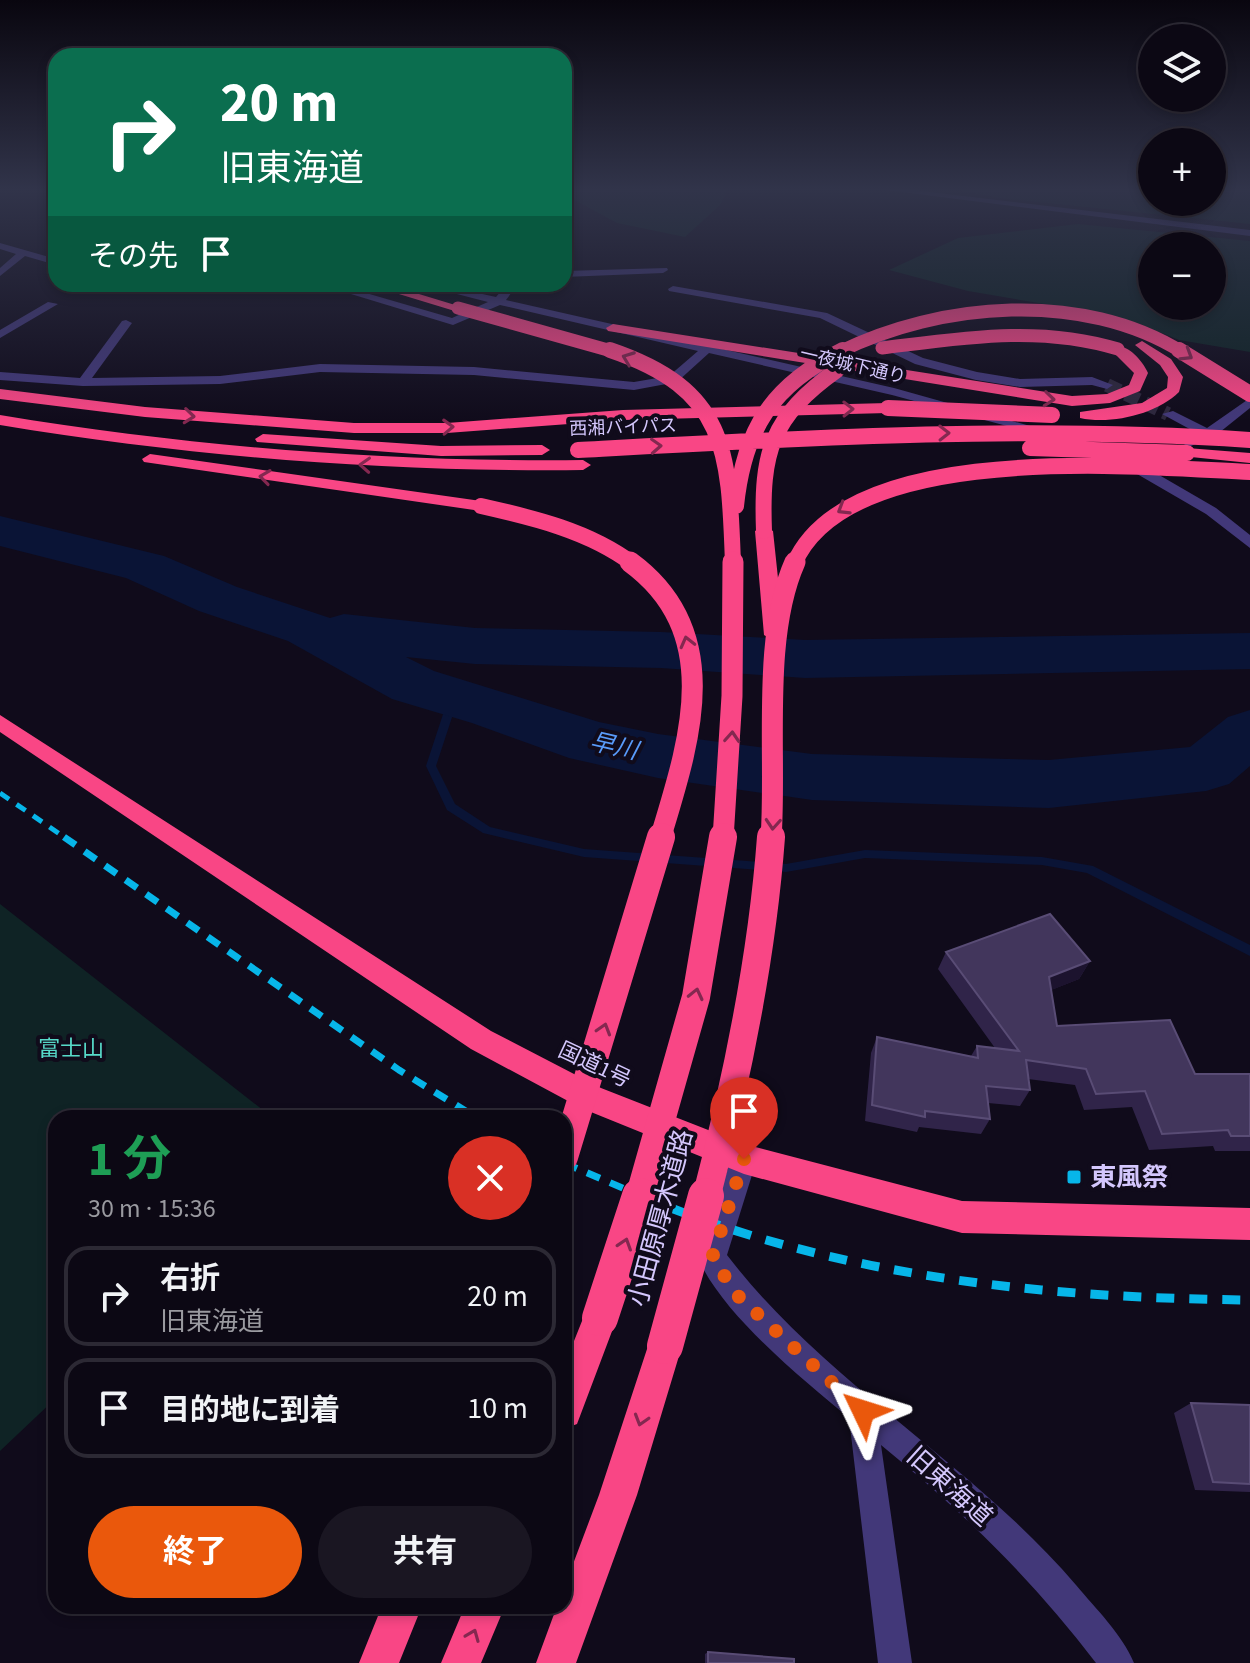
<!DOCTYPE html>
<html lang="ja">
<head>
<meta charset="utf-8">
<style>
	body { margin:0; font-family:"Source Sans 3","Noto Sans JP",sans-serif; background:#1a1622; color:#f1f3f6; height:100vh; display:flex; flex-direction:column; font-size:30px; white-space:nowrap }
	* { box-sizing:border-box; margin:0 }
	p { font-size:26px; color:#9a9aa0 }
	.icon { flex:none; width:44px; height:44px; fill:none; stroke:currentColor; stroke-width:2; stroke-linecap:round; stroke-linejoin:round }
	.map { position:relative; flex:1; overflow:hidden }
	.sheet { position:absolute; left:48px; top:1110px; width:524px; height:504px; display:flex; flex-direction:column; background:#0c0814; border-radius:24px; box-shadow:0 4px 12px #0003,0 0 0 2px #2c2934 }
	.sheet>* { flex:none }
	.banner { position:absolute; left:48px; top:48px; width:524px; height:244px; border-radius:24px; box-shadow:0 4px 12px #0003,0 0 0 2px #2c2934; background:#0b6e4f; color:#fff; overflow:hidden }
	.tools { position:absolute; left:1138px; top:24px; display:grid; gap:16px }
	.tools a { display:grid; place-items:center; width:88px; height:88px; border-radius:50%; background:#0c0814; box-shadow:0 4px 12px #0003,0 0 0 2px #2c2934; font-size:40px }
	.pin { position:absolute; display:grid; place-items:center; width:68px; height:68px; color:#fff; margin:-82px -34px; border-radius:50% 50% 50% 0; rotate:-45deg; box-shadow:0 0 8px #0007 }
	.pin .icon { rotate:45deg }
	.me { position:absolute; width:88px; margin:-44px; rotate:311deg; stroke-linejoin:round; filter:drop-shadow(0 0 6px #0008) }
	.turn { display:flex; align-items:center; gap:28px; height:168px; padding:0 40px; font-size:36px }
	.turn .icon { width:104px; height:104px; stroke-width:2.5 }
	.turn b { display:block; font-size:56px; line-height:68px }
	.then { display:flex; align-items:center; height:76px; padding:0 40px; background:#0003; gap:16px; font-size:30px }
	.round { display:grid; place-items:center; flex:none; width:84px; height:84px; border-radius:42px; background:#1a1622 }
	.summary { display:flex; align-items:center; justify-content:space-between; height:136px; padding:0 40px }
	h1 { font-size:48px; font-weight:700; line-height:60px; color:#1e9e55 }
	.cta { display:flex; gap:16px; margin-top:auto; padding:16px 40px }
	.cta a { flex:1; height:92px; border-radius:48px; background:#ea580c; color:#fff; font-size:32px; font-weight:700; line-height:92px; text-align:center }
	.cta a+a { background:#1a1622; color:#f1f3f6 }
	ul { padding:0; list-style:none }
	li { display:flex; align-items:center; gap:24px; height:100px; margin:0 16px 12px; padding:0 24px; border:4px solid #2c2934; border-radius:24px }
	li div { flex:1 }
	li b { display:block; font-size:30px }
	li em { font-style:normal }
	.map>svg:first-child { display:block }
</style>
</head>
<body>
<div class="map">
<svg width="1250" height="1663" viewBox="0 0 1250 1663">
	<rect width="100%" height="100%" fill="#100b1b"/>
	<path fill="#0f2325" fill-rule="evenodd" d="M581 188H729L720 205 685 237 617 223 567 196Z
		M948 188H1152V202H1212V188H1250V224L999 198Z
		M1078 224 1250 241V352L1179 340 1137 323 1092 312 968 291 889 270 958 238ZM1152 246H1212V306H1152Z
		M0 904 273 1118H56V1398L0 1451Z"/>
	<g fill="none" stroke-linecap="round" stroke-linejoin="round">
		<path fill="#0a1436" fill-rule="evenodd" d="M454 693 459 696 436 766 455 804 490 827 584 849 786 864 865 850 1042 857 1093 866 1250 945V956L1087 873 1042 865 865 858 786 872 584 857 483 833 447 810 426 766 449 696Z"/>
		<path fill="#0a1436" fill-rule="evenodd" d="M0 516 164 556 237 587 330 618 344 614 475 628 661 632 805 640 1250 633V669L805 678 661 668 475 664 406 657 434 671 599 722 658 734 812 754 1049 760 1190 747 1228 717 1250 710V766L1229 784 1206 791 1049 808 812 800 658 778 569 758 472 723 392 699 288 641 199 611 126 578 0 546Z"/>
		<path stroke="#2d273d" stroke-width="14" stroke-dasharray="14 7" stroke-linecap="butt" d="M1107 385 1168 414"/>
		<path fill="#423879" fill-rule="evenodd" d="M870 188H897L1250 230V236Z
			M564 225 570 228 564 234Z
			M0 243 56 259V265L25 256 0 276V268L16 254 0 249Z
			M667 268 668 270 663 273 564 277V271Z
			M318 284H335L452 318 488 302 418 284H437L496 297 507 284H518L506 300 894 388 1055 433 1048 437 892 395 709 353 677 382 634 390 474 375 320 372 220 384 83 386 0 380V372L80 378 122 321 126 320 132 323 92 378 220 376 320 364 474 367 634 382 669 376 698 351 500 305 453 325Z
			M673 286 827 313 923 358 977 372 1020 379 1092 377 1113 385 1107 389 1092 385 1020 387 976 380 915 364 820 318 669 291 668 289Z
			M48 302 58 304 0 338V330Z
			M1250 398V408L1220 432 1189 447 1182 443 1197 433 1162 414 1173 411 1207 428Z
			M1125 461H1135L1216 508 1250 535V548L1206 514 1125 467Z
			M744 1147 753 1150 757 1159 727 1255C825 1383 971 1462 1076 1585 1096 1609 1122 1634 1134 1663H1096C1033 1580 961 1510 881 1445L912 1663H878L849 1418C802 1379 722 1314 698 1258L731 1159 735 1150Z"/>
		<path fill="#f94685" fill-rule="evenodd" d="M366 284H386L465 308 458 312Z
			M613 324 1072 396 1107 394 1129 385 1134 373 1113 352V346C1128 344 1142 360 1148 373L1140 391 1110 403 1072 406 608 331 606 328Z
			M1142 341 1171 359 1183 377 1179 392C1157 414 1111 425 1080 418V412L1142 403 1167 388 1168 377 1160 365 1135 345Z
			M0 389 145 407 354 423H447L623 410 888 403 896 408 888 413 623 420 447 433H354L145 417 0 399Z
			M0 415C194 447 387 462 583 460L591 465 583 470C387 472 194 457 0 425Z
			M263 434 441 446 542 445 550 450 542 455 441 456 257 442 255 439Z
			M1187 448 1250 453V463L1181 456 1179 453Z
			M150 454 481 501 490 506 481 511 144 462 142 459Z
			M764 526 773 531 784 635 774 641 764 635 755 531Z
			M0 715 491 1031 601 1088 744 1144 962 1201 1250 1208V1240L962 1233 744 1174 581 1108 471 1049 0 732Z
			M600 1301 612 1306 617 1318 577 1424 564 1429V1366L588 1306Z
			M665 1329 677 1334 682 1346 637 1495 576 1663H536L557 1606H564V1588L599 1495 648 1346 653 1334Z
			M382 1606H422L399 1663H359Z
			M465 1606H505L481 1663H441Z"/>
		<path stroke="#07b6e9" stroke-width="5" stroke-dasharray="11 9" stroke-linecap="butt" d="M0 793 67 839"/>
		<path stroke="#07b6e9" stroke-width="7" stroke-dasharray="14 11" stroke-linecap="butt" d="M64 837 399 1070 477 1118
			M564 1163 646 1198"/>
		<path stroke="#07b6e9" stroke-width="9" stroke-dasharray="18 15" stroke-linecap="butt" d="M641 1196C834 1277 1044 1298 1250 1300"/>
		<path stroke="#f94685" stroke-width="13" d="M458 308 615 352
			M882 348C963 338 1039 325 1118 349
			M839 352C940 302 1083 290 1182 352"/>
		<path stroke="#f94685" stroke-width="16" d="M610 350C728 390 729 451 733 564
			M1179 350 1250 394
			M888 408 1052 415
			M1030 448 1187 453
			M578 450C802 438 1025 425 1250 440
			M481 506C534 518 589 531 633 564
			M736 506C744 429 772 385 843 350
			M764 531C761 452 771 417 837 370
			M794 564C848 439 1137 467 1250 472"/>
		<path stroke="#f94685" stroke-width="21" d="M630 562C727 633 689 743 660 839
			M723 839 732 696 733 562
			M771 839C777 755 761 638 795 562"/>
		<path stroke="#f94685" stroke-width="28" d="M564 1157 661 837
			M639 1198 696 997 723 837
			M706 1198C737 1080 762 959 771 837"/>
		<path stroke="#f94685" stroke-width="36" d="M600 1318 640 1196
			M665 1346 706 1196"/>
	</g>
	<path fill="#302449" d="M946 952 1090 961 1079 979 1051 990 1057 1026 1195 1074H1250V1151H1215L1213 1146 1149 1150 1132 1107 1084 1110 1075 1085 1028 1079 1030 1090 1020 1106 988 1103 990 1119 981 1134 919 1127 917 1132 865 1121 871 1053 877 1037 971 1056 977 1046 995 1048 938 969Z
		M1191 1403 1250 1405V1492L1195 1490 1174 1413Z
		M708 1652 794 1663H705V1654Z"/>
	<path fill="#1c132e" d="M1090 961 1079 979 1039 995 1049 977Z"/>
	<path fill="#42365c" stroke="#594c75" stroke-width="2" d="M1050 914 1090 961 1049 977 1057 1026 1170 1020 1195 1074H1250V1136H1231L1228 1130 1162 1134 1145 1091 1096 1094 1086 1069 1026 1060 1030 1090 986 1086 990 1119 925 1111V1117L872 1105 877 1037 978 1058 977 1046 1019 1051 946 952Z
		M1191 1403 1250 1405V1484L1213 1482Z
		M708 1652 794 1659V1663H708Z"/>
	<defs><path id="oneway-chevron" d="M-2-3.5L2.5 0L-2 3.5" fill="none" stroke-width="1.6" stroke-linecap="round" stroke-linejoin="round" transform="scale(2)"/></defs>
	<g stroke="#842850">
		<use href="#oneway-chevron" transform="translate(1187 355) rotate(32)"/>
		<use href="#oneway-chevron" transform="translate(628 358) rotate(-159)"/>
		<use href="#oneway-chevron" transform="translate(1049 399) rotate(6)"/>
		<use href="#oneway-chevron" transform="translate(848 409) rotate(-1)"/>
		<use href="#oneway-chevron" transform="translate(189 416) rotate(6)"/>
		<use href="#oneway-chevron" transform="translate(448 427) rotate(-2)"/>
		<use href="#oneway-chevron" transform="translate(944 433) rotate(-1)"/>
		<use href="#oneway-chevron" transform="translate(656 446) rotate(-3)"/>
		<use href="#oneway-chevron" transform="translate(365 465) rotate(-177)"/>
		<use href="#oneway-chevron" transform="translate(265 477) rotate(-172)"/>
		<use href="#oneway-chevron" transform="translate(843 509) rotate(148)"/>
		<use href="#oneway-chevron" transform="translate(687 642) rotate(-104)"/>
		<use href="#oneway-chevron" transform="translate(732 737) rotate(-86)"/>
		<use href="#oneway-chevron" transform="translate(773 824) rotate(94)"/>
		<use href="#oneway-chevron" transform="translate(696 994) rotate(-77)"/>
		<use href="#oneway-chevron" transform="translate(604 1029) rotate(-73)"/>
		<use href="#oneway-chevron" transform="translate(625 1244) rotate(-72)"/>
		<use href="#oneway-chevron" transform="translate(641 1420) rotate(107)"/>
		<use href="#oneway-chevron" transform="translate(473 1635) rotate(-68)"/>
	</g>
	<linearGradient id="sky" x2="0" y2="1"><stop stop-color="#09060f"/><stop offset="0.45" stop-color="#31344a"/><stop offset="1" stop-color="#31344a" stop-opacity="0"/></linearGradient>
	<rect width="1250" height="421" fill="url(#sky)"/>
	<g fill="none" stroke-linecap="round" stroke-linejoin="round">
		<path stroke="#ea580c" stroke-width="14" stroke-dasharray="0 25.2" d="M744 1159 712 1258 739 1297 863 1411"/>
	</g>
	<rect fill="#07b6e9" stroke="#100b1b" stroke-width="3" x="1066" y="1169" width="16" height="16" rx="4"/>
	<g text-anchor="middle" stroke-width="8" stroke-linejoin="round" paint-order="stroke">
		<g font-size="18" fill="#d4c7fd" stroke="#100b1b">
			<text transform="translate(853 365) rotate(13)" y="6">一夜城下通り</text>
			<text transform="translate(623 427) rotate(-2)" y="6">西湘バイパス</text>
		</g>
		<g font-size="22" fill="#57d9c9" stroke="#100b1b">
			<text x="71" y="1056">富士山</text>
		</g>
		<g font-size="22" fill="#d4c7fd" stroke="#100b1b">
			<text transform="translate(595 1064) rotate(25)" y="8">国道1号</text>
		</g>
		<g font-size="24" font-style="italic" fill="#599bfa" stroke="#100b1b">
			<text transform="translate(614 746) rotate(13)" y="8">早川</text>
		</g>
		<g font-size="26" font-weight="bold" fill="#d4c7fd" stroke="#100b1b" text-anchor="start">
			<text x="1090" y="1186">東風祭</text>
		</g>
		<g font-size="26" fill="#d4c7fd" stroke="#100b1b">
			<text transform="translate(660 1218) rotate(-75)" y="9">小田原厚木道路</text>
			<text transform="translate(950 1486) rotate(42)" y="9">旧東海道</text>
		</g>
	</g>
</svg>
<div class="tools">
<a><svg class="icon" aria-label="layers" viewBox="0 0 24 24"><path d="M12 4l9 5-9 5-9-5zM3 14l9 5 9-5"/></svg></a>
<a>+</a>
<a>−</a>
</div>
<div class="pin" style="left:744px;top:1159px;background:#d93025"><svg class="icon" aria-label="arrive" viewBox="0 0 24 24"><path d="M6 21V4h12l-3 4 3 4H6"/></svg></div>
<svg class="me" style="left:863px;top:1411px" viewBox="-20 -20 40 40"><path d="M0-17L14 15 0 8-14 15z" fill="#ea580c" stroke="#fff" stroke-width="4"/></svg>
<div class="banner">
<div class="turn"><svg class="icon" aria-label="right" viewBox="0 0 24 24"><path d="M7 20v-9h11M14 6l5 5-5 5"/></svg><div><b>20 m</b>旧東海道</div></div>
<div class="then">その先<svg class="icon" aria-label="arrive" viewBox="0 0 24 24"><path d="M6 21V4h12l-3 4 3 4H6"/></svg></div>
</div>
<section class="sheet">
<div class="summary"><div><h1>1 分</h1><p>30 m · 15:36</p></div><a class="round" style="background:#d93025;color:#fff"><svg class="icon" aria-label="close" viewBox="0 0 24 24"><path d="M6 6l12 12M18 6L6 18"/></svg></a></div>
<ul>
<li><svg class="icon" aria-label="right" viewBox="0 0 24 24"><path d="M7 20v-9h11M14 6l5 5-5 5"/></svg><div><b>右折</b><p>旧東海道</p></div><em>20 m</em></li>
<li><svg class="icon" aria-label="arrive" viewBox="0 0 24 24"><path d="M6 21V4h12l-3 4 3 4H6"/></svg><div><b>目的地に到着</b></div><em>10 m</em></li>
</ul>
<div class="cta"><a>終了</a><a>共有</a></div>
</section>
</div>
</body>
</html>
